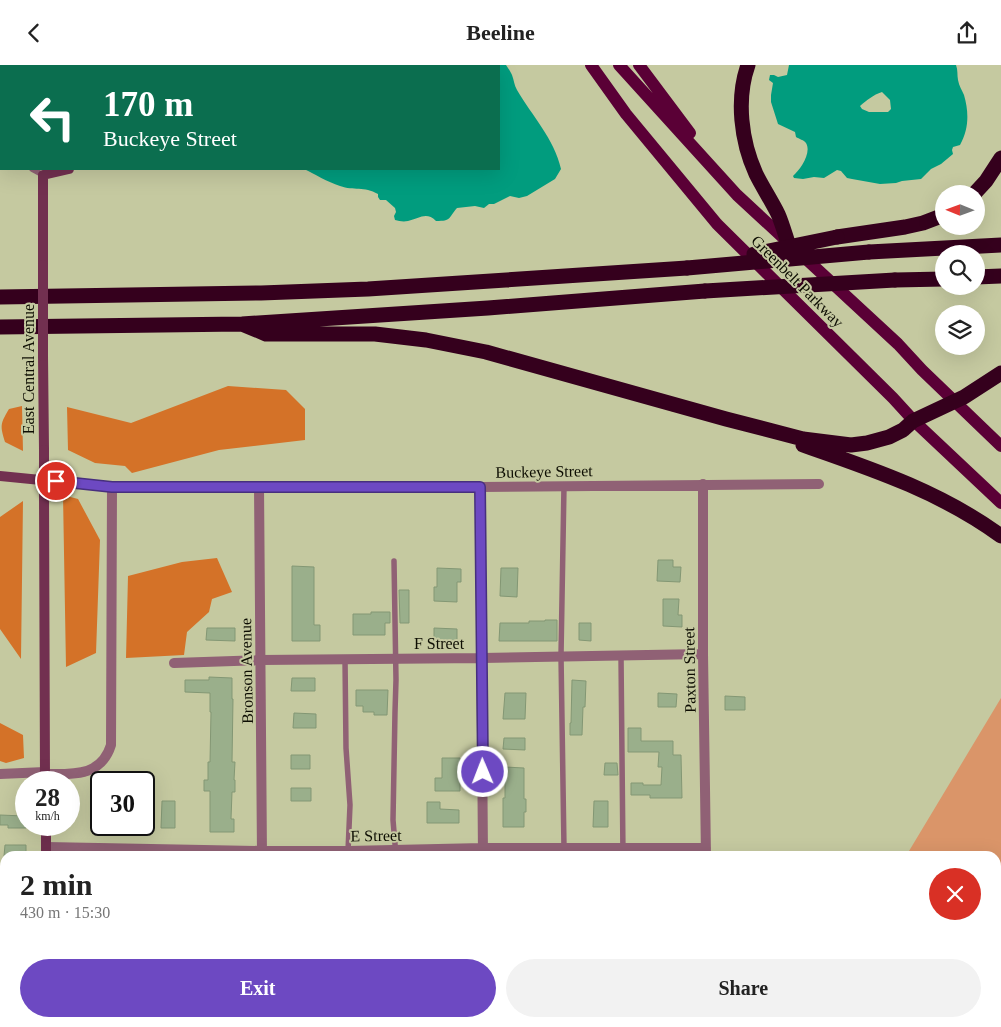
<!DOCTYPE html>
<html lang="en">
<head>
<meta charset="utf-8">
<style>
	body { margin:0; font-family:"Times New Roman",serif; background:#f2f2f2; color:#222; height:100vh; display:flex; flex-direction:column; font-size:19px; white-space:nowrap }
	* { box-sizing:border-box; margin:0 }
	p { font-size:16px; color:#767676 }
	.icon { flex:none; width:28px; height:28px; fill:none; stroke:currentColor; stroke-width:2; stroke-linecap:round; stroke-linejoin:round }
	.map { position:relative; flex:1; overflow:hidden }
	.sheet { position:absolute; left:0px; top:786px; width:1001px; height:176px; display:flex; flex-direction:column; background:#fff; border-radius:15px 15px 0 0; box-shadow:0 5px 20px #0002 }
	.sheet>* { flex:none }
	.guide { position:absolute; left:0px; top:0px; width:500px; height:105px; box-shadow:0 5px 20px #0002; background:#0b6e4f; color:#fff; overflow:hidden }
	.needle { width:32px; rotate:271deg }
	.fabs { position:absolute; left:935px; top:120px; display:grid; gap:10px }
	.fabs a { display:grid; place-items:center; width:50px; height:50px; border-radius:50%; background:#fff; box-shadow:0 5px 20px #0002; font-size:25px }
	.speed { position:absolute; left:15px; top:706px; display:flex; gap:10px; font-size:25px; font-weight:700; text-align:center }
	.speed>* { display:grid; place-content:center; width:65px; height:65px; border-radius:50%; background:#fff; box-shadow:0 5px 20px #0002; line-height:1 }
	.speed small { font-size:12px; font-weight:400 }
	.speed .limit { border:2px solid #111; border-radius:8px; background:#fff; color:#111 }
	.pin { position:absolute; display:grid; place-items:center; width:42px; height:42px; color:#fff; margin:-21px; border:2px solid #fff; border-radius:50%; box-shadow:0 1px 5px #0007 }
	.me { position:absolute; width:55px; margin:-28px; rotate:359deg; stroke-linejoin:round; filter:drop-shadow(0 0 4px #0008) }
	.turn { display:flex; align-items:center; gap:18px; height:105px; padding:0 20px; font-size:22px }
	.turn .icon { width:65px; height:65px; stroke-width:2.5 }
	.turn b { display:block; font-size:35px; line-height:42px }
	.round { display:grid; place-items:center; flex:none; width:52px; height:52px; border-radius:26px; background:#f2f2f2 }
	.overview { display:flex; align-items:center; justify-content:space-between; height:85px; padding:0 20px }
	h1 { font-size:30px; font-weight:700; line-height:38px }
	.action { display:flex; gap:10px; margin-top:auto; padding:10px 20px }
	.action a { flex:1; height:58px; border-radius:30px; background:#6d49c2; color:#fff; font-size:20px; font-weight:700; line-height:58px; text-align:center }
	.action a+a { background:#f2f2f2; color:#222 }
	header { display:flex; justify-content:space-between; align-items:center; height:65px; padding:0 20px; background:#fff; font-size:22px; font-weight:700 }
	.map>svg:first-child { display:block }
</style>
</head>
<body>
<header><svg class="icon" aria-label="back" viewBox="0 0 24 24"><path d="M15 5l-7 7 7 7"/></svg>Beeline<svg class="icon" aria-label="share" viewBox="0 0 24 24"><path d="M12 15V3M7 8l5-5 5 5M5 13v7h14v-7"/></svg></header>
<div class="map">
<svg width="1001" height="962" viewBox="0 0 1001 962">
	<rect width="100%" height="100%" fill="#c5c9a0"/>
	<path fill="#da9569" d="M56 0H215L213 1H56Z
		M1001 633V962H804L806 958H996V791H906Z"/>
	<path fill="#d47228" d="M228 321 286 325 305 344V375L219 385 132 408 125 401 95 398 68 385 67 342 131 358Z
		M22 341 23 386 5 377C0 361 0 359 9 344Z
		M63 430 78 434 100 475 96 588 66 602Z
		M23 436 21 594 0 564V452Z
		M217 493 232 527 212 534 209 547 187 567 184 590 126 593 128 511 182 497Z
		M0 658 23 670 24 693 6 698 0 696Z"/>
	<path fill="#019c7e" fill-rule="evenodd" d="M423 0H506C508 3 511 7 512 10 514 15 514 20 517 25 532 51 554 73 561 104L555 114 527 131 519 133 510 131 494 139H489L484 143 475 141 457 143C448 153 452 156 436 156 426 146 419 154 408 156 403 157 399 156 395 155L394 151 396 147 395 143 386 135H380L378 132V129C364 121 354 126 340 121 327 117 315 109 304 104H499V1H421Z
		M789 0H956C958 5 957 10 958 15 959 21 962 25 964 30 969 47 969 64 960 80L953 82 952 85 953 89 941 99 931 104 921 114 902 116 896 118 880 119 852 114 847 113 841 106 837 105 824 113 814 112 803 114 794 113 793 111C800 105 812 88 806 78 804 75 799 74 796 72L795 67 778 59 771 37V30L773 18 769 15 770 10H774L778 12 787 10ZM882 27 890 35 891 44 888 47H869L862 44 860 41C867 35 873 30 882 27Z"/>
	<path fill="#9aaf8b" stroke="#839774" d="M658 495H673V502H681L680 517 657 516Z
		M292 501 314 502V560H320V576H292Z
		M437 503 461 504V517H457V537L434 536V522H437Z
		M501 503H518L517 532 500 531Z
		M399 525H409V558H400Z
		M663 534H679L678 550H682V562L663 561Z
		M371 547H390V558H385V570H353V549H371Z
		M545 555H557V576H499L500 558H529V556H545Z
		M579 558H591V576L579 575Z
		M207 563H235V576L206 575Z
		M434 563 457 564V577L434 576Z
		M209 612 232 613V634H233L232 697H235L234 715H235V727H232L231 754H234V767H210V726H204V715H208V697H210L211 647H210V628L185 627V615H209Z
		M292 613H315V626H291Z
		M572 615 586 616 585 642H583L582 670H570V658H571Z
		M356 625H388L387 650H374V647H363V641H356Z
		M505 628H526L525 654H503Z
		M658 628 677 629 676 642H658Z
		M725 631 745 632V645H725Z
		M294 648 316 649V663H293Z
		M628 663H641V676H673V690H681L682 733H650V730H631V718H643V720H661L662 702H658L659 687H628Z
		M504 673H525V685L503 684Z
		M291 690H310V704H291Z
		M442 693H460V726H435V713H442Z
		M605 698H617L618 710H604Z
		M505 702 524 703V734H526V747H524V762H503V733H505Z
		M291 723H311V736H291Z
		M162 736H175V763H161Z
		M594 736H608V762H593Z
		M427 737H440V744L459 745V758H427Z
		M0 750 24 751V752H26V763H8V760H0Z
		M5 780H26V791H4Z"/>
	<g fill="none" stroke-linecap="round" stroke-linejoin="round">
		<path stroke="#906175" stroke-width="5.5" d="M0 85 1 86
			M32 104 43 110
			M564 421 561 591 564 783
			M394 496 396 615 395 647 393 755 396 791
			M621 591 623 791
			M345 594 346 683 350 740 348 786
			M0 857H5
			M399 958 400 962
			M565 958V962
			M625 958V962
			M789 958V962"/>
		<path stroke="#906175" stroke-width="10" d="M703 419V589L706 791
			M259 421 262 791
			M480 422 483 791
			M174 598 261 595 482 593 703 589
			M0 709 45 707
			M45 709C73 709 101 712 111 680L112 422H480L819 419
			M46 782 262 786H348L483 783H706
			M0 926H5
			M263 958 264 962
			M485 958V962
			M705 962V958"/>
		<path stroke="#723050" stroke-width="10" d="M272 1 274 0
			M43 200V110L69 104
			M43 291 44 385
			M0 411 112 422
			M44 427 45 718
			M46 760V791
			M46 958V962"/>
		<path stroke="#5a0036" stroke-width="12" d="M591 0 626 49 717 159 893 333 914 356 1001 438
			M619 0 737 130 898 279 922 305 1001 381
			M639 0 690 68"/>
		<path stroke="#35001d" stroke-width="15" d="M748 0C736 34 741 76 756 109 763 123 771 135 778 149 782 158 785 169 788 178
			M974 129 986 116 1001 93
			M837 172 905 162 923 158 944 150
			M869 187 1001 180
			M976 212 1001 211
			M895 215 944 214
			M0 232 261 228 368 224 687 203
			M242 259 266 269H375L426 275 486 287 726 354 803 374 851 380 867 378 889 372 903 365 913 356 964 332 1001 308
			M0 262 242 259 488 243 705 226
			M803 380C872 404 941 427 1001 471"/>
		<path stroke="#723050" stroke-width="10" d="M43 200V291
			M44 385V427"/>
		<path stroke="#35001d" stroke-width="15" d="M754 189 837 172
			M687 203 869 187
			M705 226 895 215"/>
	</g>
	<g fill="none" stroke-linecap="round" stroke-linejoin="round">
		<defs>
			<path id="route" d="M56 416 112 422H480L483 707"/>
		</defs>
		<use href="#route" stroke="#472f7e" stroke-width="12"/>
		<use href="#route" stroke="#6d49c2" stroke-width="9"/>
	</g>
	<g text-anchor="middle" stroke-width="4" stroke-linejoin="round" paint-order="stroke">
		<g font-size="16" fill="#0d0d02" stroke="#c5c9a0">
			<text transform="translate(798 216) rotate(45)" y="6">Greenbelt Parkway</text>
			<text transform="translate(28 304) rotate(-90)" y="6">East Central Avenue</text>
			<text transform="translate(544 406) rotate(-1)" y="6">Buckeye Street</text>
			<text x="439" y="584">F Street</text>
			<text transform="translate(689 605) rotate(-91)" y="6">Paxton Street</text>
			<text transform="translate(246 606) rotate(-91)" y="6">Bronson Avenue</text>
			<text transform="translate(376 770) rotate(-1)" y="6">E Street</text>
		</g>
	</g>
</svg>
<div class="fabs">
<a><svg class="needle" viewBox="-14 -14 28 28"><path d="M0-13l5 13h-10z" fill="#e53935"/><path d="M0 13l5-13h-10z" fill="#767676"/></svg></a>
<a><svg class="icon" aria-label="search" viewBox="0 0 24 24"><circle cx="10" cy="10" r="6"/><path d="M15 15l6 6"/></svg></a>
<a><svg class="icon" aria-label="layers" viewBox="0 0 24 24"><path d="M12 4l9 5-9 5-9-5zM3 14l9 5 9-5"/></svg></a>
</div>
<div class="speed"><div>28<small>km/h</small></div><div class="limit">30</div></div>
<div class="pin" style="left:56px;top:416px;background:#d93025"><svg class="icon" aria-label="arrive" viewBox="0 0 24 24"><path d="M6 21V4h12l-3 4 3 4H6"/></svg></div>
<svg class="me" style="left:483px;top:707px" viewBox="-20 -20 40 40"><circle r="17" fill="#6d49c2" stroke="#fff" stroke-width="3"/><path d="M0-11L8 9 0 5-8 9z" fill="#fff"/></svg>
<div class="guide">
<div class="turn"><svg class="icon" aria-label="left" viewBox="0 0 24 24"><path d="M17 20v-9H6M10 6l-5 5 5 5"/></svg><div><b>170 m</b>Buckeye Street</div></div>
</div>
<section class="sheet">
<div class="overview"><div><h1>2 min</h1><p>430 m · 15:30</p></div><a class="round" style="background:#d93025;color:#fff"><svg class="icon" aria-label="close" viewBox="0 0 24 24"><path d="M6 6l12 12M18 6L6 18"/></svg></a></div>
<div class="action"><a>Exit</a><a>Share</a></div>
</section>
</div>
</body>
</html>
